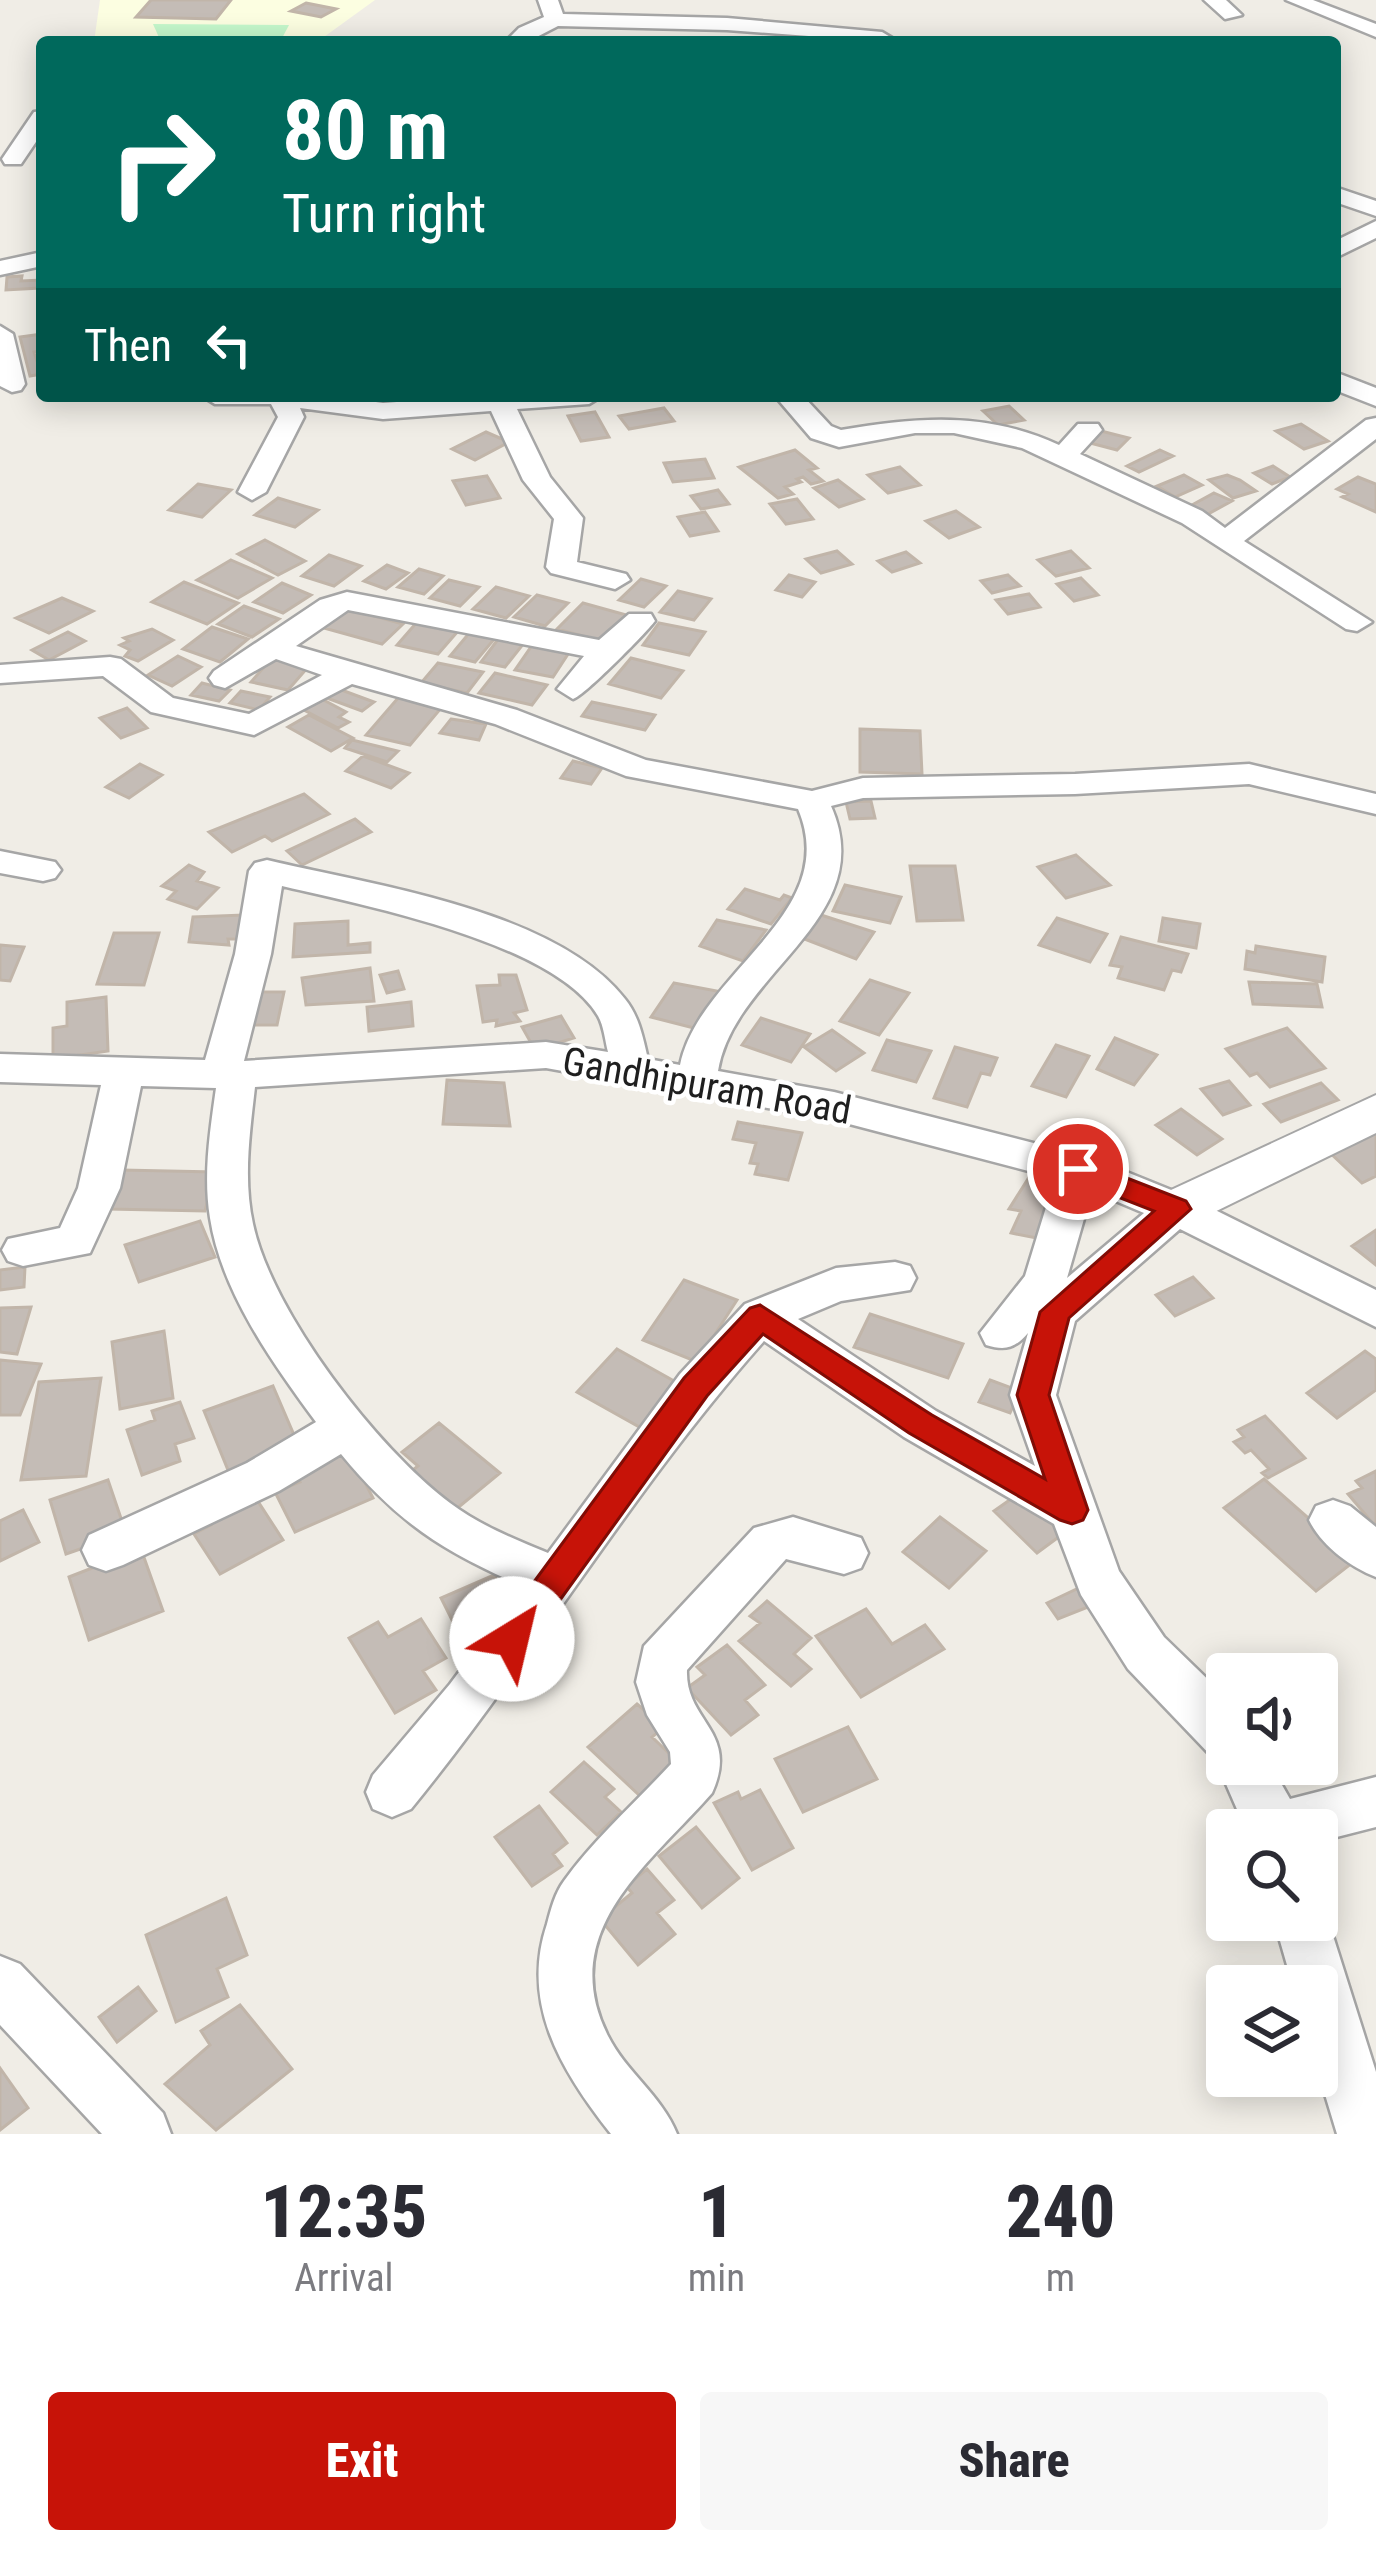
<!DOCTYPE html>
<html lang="en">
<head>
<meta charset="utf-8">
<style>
	body { margin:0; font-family:"Roboto Condensed",sans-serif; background:#f7f7f7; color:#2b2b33; height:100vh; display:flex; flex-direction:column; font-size:45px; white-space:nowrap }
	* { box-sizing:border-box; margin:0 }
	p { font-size:39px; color:#7c7c81 }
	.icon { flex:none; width:66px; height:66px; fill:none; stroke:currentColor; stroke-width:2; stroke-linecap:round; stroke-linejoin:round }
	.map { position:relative; height:2134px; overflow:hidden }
	.details { display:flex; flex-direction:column; background:#fff; flex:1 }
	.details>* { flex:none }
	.guide { position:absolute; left:36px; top:36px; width:1305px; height:366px; border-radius:12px; box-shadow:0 6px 30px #0003; background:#00695c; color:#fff; overflow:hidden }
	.fabs { position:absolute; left:1206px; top:1653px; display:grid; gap:24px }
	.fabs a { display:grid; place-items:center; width:132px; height:132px; border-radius:12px; background:#fff; box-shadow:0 6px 30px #0003; font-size:60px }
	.pin { position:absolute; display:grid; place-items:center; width:102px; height:102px; color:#fff; margin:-51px; border:6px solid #fff; border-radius:50%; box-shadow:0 3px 12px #0007 }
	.me { position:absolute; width:132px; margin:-66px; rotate:36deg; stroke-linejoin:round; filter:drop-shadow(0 0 9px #0008) }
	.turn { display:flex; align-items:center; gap:42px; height:252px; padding:0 48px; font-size:54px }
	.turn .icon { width:156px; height:156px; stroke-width:2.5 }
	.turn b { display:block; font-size:84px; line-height:102px }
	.then { display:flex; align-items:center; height:114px; padding:0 48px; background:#0003; gap:24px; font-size:45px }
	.eta { display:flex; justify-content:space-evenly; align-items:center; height:204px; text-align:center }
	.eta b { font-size:72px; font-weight:800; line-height:84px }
	.button { display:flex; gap:24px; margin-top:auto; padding:24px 48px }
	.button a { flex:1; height:138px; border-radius:12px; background:#c71308; color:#fff; font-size:48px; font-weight:800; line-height:138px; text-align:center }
	.button a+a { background:#f7f7f7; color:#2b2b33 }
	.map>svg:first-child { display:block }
</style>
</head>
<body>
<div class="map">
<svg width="1376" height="2134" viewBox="0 0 1376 2134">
	<rect width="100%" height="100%" fill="#f0ede6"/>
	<path fill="#fcfee1" d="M100 0H375L317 42H94Z"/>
	<path fill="#c5f8cc" d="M153 24 289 25 280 42H161Z"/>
	<path fill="#c4bcb6" stroke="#c1b5a9" stroke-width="3" d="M151 0H231L216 19 136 17Z
		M306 3 336 9 321 17 291 11Z
		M22 276 21 281 41 280 40 288 6 290 7 277Z
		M42 334V351L34 352 37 361 42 360V374L30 376 20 337Z
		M1009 406 1024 420 998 425 983 411Z
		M664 408 674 421 629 429 619 416Z
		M595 412 609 437 581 441 568 416Z
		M1301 424 1328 441 1304 449 1276 431Z
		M1097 430 1129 438 1117 450 1086 442Z
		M486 432 509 442 475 460 452 449Z
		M795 450 817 468 809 470 823 481 811 484 803 477 797 479 801 482 785 487 793 494 778 498 739 467Z
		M1160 450 1173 456 1139 472 1127 466Z
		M705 459 714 478 673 482 664 463Z
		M1273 466 1290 477 1272 484 1254 473Z
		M900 467 920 485 888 493 868 475Z
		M1184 475 1202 485 1175 497 1157 486Z
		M1227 475 1240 480 1256 491 1233 498 1209 480Z
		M487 476 500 498 466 505 453 481Z
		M1358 477 1376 484V512L1342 497 1348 494 1337 489Z
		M838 480 863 499 839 507 814 488Z
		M198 484 231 490 202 517 169 510Z
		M718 490 729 504 701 509 691 496Z
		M1214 493 1232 501 1208 514 1190 506Z
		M278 498 318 510 295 527 255 515Z
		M797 499 813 519 786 524 770 504Z
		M956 511 979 527 949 538 926 521Z
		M705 512 718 531 690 536 678 517Z
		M265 540 305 561 278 575 238 554Z
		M837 551 852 564 821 573 806 559Z
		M1071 551 1089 568 1056 576 1038 560Z
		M906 552 920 563 892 572 878 561Z
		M329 555 361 566 334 586 302 576Z
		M231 560 272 578 238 598 197 580Z
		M387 565 408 573 386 589 364 581Z
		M419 569 443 576 424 594 398 587Z
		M789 575 815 582 802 597 776 590Z
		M1008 575 1020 586 992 593 981 581Z
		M1081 578 1098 595 1074 601 1057 584Z
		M641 579 666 586 644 607 619 600Z
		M449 580 479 587 460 606 430 598Z
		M184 582 238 603 207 624 152 602Z
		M282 583 311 595 283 613 254 602Z
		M496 587 529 596 506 618 473 609Z
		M678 591 711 599 694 620 660 612Z
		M1029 594 1040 607 1008 614 996 600Z
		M537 595 568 603 545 626 514 617Z
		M62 598 93 611 49 633 16 618Z
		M583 603 630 616 605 642 557 629Z
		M244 606 279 619 252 637 218 624Z
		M346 608 403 624 382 644 324 628Z
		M418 621 458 631 438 654 397 645Z
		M659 623 705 632 689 655 643 645Z
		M212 627 248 639 220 662 183 649Z
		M152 629 173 640 138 661 125 656 130 650 120 645 129 641 124 638Z
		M471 631 496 637 475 662 450 656Z
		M68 632 85 641 49 660 32 650Z
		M499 638 524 643 505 667 481 662Z
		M533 644 570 651 553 677 515 670Z
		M178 656 201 667 172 686 148 675Z
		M272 658 309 666 288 690 251 682Z
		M631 658 683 671 661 698 609 684Z
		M438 663 483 672 467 693 421 683Z
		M495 673 547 685 532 705 479 693Z
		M202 683 230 690 219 701 191 695Z
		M328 685 374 702 362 711 316 694Z
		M241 691 270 697 259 710 230 703Z
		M318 697 346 712 339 717 349 722 338 728 300 708Z
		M399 697 442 707 410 745 366 735Z
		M592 702 655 715 645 730 582 716Z
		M127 708 147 728 121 738 100 718Z
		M309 715 353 738 331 751 288 727Z
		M451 719 486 724 479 740 440 733Z
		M860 729 920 731 922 774 860 772Z
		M352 740 398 751 387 762 345 748Z
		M363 756 409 773 391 788 346 771Z
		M573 761 602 768 591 784 561 778Z
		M140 764 162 775 129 798 106 787Z
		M304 794 329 814 272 841 265 836 232 852 209 832Z
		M871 801 875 818 850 819 846 802Z
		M355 819 371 832 302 865 287 851Z
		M1076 855 1110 885 1066 898 1038 867Z
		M189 865 204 872 197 881 218 888 197 909 168 899 176 891 162 886Z
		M910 866H955L963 920 917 921Z
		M845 885 901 897 890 923 833 911Z
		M745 889 780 900 784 895 792 898 771 924 728 909Z
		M243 915 240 939H228L229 945 189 942 193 917Z
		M821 915 874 932 856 959 802 938Z
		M1057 918 1107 934 1090 962 1039 945Z
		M1163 918 1200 924 1196 948 1159 941Z
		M717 920 766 930 743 961 700 946Z
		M348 921V945L370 943V952L293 957 295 924Z
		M114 933H159L144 985 97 984Z
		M1121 937 1188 954 1181 972 1172 970 1164 990 1118 978 1122 967 1110 965Z
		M0 945 24 947 10 981 0 980Z
		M1256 946 1325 957 1322 982 1245 969 1247 951 1255 953Z
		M370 968 374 1001 306 1005 302 978Z
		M398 971 404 989 387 993 380 975Z
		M499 975H516L527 1010 514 1013 520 1021 496 1026 497 1020 483 1022 477 986 500 985Z
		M870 980 909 993 879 1035 840 1021Z
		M1249 982 1317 984 1322 1007 1253 1004Z
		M674 983 722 992 694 1028 651 1017Z
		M253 992H284L277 1025H247Z
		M106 997 108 1051 53 1059V1028L67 1026V1002Z
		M411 1002 413 1026 369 1031 367 1007Z
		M561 1016 574 1038 535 1050 522 1027Z
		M761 1018 810 1034 791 1062 742 1045Z
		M1287 1028 1325 1068 1270 1087 1257 1073 1250 1076 1226 1049Z
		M832 1030 864 1053 836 1071 804 1047Z
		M1115 1038 1157 1055 1134 1085 1097 1069Z
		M887 1040 931 1051 916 1082 873 1070Z
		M1056 1045 1089 1056 1066 1097 1032 1086Z
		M955 1047 997 1058 990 1075 981 1073 967 1107 934 1098Z
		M447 1080 504 1083 510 1126 443 1124Z
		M1229 1081 1250 1105 1223 1115 1201 1089Z
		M1321 1083 1338 1100 1281 1122 1264 1104Z
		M1181 1109 1222 1139 1197 1155 1156 1125Z
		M1376 1121V1176L1362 1183 1327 1150Z
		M738 1122 802 1133 788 1180 755 1174 758 1164 750 1163 756 1143 733 1139Z
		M121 1170 215 1172 205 1211 109 1209Z
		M1031 1174 1064 1185 1042 1239 1011 1233 1021 1211 1009 1209Z
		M200 1221 215 1257 139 1282 125 1245Z
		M1376 1230V1265L1352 1246Z
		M25 1267 24 1287 0 1290V1270Z
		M1193 1277 1213 1298 1175 1316 1156 1295Z
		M684 1280 737 1300 697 1362 643 1340Z
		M31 1307 17 1354 0 1352V1308Z
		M870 1314 963 1344 948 1378 854 1347Z
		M164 1331 173 1398 120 1409 112 1342Z
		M617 1349 681 1385 643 1429 577 1392Z
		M1365 1351 1376 1359V1390L1337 1418 1307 1393Z
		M0 1360 41 1364 20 1415H0Z
		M101 1378 86 1476 21 1480 39 1382Z
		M990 1380 1020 1391 1010 1413 979 1402Z
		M273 1386 300 1449 230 1475 204 1411Z
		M180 1402 194 1438 175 1444 180 1461 142 1475 127 1430 155 1420 152 1411Z
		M1265 1416 1305 1458 1268 1478 1262 1473 1269 1469 1251 1450 1245 1453 1234 1442 1244 1437 1238 1430Z
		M439 1423 500 1473 449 1515 404 1477 418 1466 402 1452Z
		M344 1442 373 1498 295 1532 275 1492 300 1482 291 1465Z
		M1376 1471V1527L1348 1494 1362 1488 1356 1481Z
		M1264 1479 1356 1560 1316 1591 1224 1508Z
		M108 1480 126 1533 66 1554 50 1500Z
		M250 1489 283 1540 220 1574 194 1534 211 1525 204 1514Z
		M1021 1492 1064 1533 1037 1553 994 1511Z
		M23 1510 39 1542 0 1561V1521Z
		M940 1517 986 1551 949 1588 903 1552Z
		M141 1549 163 1611 89 1640 69 1577Z
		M494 1575 519 1624 466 1648 441 1598Z
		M1081 1587 1093 1605 1058 1619 1047 1603Z
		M767 1601 811 1638 794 1654 811 1669 791 1686 739 1641 760 1623 750 1616Z
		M866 1609 892 1644 925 1625 944 1649 861 1697 816 1636Z
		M421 1619 446 1658 423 1671 436 1690 395 1713 349 1638 378 1622 388 1637Z
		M727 1645 765 1685 745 1700 758 1715 731 1735 687 1688 705 1675 697 1667Z
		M637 1704 664 1727 652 1737 678 1762 640 1796 588 1747Z
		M848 1727 877 1779 803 1812 775 1759Z
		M584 1762 614 1789 605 1797 621 1812 597 1835 551 1792Z
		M760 1790 793 1848 752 1870 714 1803 738 1792 741 1799Z
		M539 1806 567 1843 553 1854 562 1866 532 1886 495 1837Z
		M696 1827 739 1878 702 1908 659 1856Z
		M647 1869 674 1900 657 1913 675 1934 638 1965 600 1919 632 1893 626 1886Z
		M226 1898 247 1955 217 1969 228 1997 176 2022 146 1935Z
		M138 1987 156 2011 117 2042 99 2017Z
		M240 2005 292 2069 216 2130 165 2084 210 2045 201 2031Z
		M0 2068 28 2108 0 2130Z"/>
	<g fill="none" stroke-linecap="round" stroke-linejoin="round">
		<defs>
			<path id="minor" d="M538 0H558L563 14 727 18 882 32 892 38 889 42 727 30 558 26 527 42H505L519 28 544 17Z
				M1204 0H1226L1242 15 1225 19Z
				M1286 0H1313L1376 24V37Z
				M42 111V133L21 164H5L2 159 34 112Z
				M1335 187 1376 201V216L1335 202Z
				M1376 221V238L1335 258V241Z
				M42 252V266L0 275V261Z
				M0 326 13 334 25 384 21 390 12 392 0 386Z
				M1335 372 1376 388V406L1335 390Z
				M202 396H332L383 403 479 396H602L589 404 517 409 550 477 583 518 577 562 626 574 630 580 615 589 551 573 546 567 554 519 523 480 491 411 383 419 300 408 304 417 266 492 252 500 238 492 278 417 271 404H215Z
				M775 396H803L831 426 841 430C916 417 987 411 1059 445L1078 424H1098L1102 430 1080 454 1202 511 1225 528 1366 420 1376 418V439L1244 541 1372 622 1357 631 1346 629 1182 523 1022 448 954 433H915L839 447 811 438Z
				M347 592 599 640 629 614H651L655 621C645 634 584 696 573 699L557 689 584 656 348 610 296 646 517 710 646 760 812 791 863 778 1075 774 1249 764 1376 794V814L1249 784 1075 794 863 798 831 806C881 918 734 972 718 1071L834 1092 1092 1158 1191 1198 1376 1290V1327L1180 1229 1075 1321 1056 1395 1119 1571 1164 1637 1227 1698V1764H1270L1290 1799 1376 1777V1827L1317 1842V1830H1246L1216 1761 1128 1669 1081 1595 1054 1524 904 1437 764 1341C634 1487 534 1658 411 1809L392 1817 373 1809 366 1792 373 1775 450 1684 523 1586C443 1552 396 1521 341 1454L279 1491 123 1565 106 1571 89 1565 82 1550 89 1535 247 1463 316 1422C273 1364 221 1291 210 1218 203 1175 210 1131 216 1088L141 1086 120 1188 90 1253 23 1266 8 1261 2 1250 8 1239 60 1228 78 1188 101 1085 0 1082V1054L205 1060 235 954 249 871 255 863 267 860C372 885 556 910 625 999 639 1016 643 1038 648 1059L680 1065C699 971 843 914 798 809L626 776 495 724 352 684 254 735 151 712 103 676 0 683V665L110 657 121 659 173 698 249 714 322 675 276 659 225 688 214 685 209 678 214 671 320 600ZM282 886C362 905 554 942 598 1016 604 1026 605 1041 608 1052L546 1042 244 1061 271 954ZM546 1068 834 1120 1055 1178 1025 1276 980 1333 986 1345C1006 1351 1015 1348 1028 1333L1010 1395 1035 1466 936 1411 798 1319 841 1301 910 1290 916 1278 910 1266 895 1262 836 1268 745 1304 680 1374 548 1553C514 1539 479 1525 450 1503 378 1449 272 1313 253 1224 243 1179 250 1132 255 1087ZM1092 1191 1144 1213 1067 1278Z
				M0 851 55 862 61 870 55 878 43 881 0 873Z
				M1333 1500 1350 1506 1376 1527V1577C1350 1567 1321 1545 1309 1520L1316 1506Z
				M793 1517 861 1538 868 1553 861 1568 844 1574 786 1559 687 1670C685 1722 740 1731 712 1793 649 1865 555 1931 608 2036 626 2072 662 2096 677 2134H611C562 2072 520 2004 547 1924 551 1909 555 1893 564 1881 594 1839 636 1802 671 1764L670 1752 647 1715 636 1682 644 1646 754 1528Z
				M1317 1900 1328 1920 1376 2072V2134H1337L1317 2068V1986H1293L1274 1920H1317Z
				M0 1956 20 1964 163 2113 171 2134H102L0 2025Z"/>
			<path id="tertiary" d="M1376 1095V1133L1194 1222 1176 1228 1158 1222 1150 1209 1158 1196Z"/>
		</defs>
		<use href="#minor" stroke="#a6a6a6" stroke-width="5"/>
		<use href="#tertiary" stroke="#a6a6a6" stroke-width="4"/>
		<use href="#minor" fill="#fff" fill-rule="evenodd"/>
		<use href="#tertiary" fill="#fff" fill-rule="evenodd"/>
	</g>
	<path fill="#c71308" stroke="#810c05" stroke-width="3" d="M1078 1159 1186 1201 1191 1209 1069 1318 1049 1395 1088 1510 1083 1520 1072 1524 1060 1520 909 1433 763 1334 707 1396 524 1650 512 1655 500 1650 494 1639 500 1628 684 1378 750 1308 760 1305 932 1415 1045 1479 1017 1395 1040 1312 1154 1211 1067 1177 1063 1169Z"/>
	<g text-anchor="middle" stroke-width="9" stroke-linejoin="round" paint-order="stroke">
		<g font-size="39" fill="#1f1f1f" stroke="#fff">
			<text transform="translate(707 1085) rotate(10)" y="14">Gandhipuram Road</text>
		</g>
	</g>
</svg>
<div class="fabs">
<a><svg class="icon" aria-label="sound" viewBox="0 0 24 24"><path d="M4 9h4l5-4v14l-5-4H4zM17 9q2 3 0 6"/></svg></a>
<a><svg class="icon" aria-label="search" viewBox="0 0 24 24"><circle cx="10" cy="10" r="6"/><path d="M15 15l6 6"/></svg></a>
<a><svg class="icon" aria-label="layers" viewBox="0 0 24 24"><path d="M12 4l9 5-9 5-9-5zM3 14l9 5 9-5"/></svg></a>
</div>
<div class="pin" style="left:1078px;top:1169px;background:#d93025"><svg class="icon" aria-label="arrive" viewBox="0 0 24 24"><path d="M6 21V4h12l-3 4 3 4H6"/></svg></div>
<svg class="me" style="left:512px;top:1639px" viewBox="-20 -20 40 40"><circle r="19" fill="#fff"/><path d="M0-13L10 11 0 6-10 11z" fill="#c71308"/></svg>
<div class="guide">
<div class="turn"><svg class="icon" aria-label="right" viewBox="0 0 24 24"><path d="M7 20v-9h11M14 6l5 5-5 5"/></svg><div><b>80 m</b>Turn right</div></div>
<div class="then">Then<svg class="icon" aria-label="left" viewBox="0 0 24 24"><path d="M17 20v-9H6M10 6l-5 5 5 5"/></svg></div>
</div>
</div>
<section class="details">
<div class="eta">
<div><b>12:35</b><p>Arrival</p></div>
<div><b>1</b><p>min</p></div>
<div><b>240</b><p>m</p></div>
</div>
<div class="button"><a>Exit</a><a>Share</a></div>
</section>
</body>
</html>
